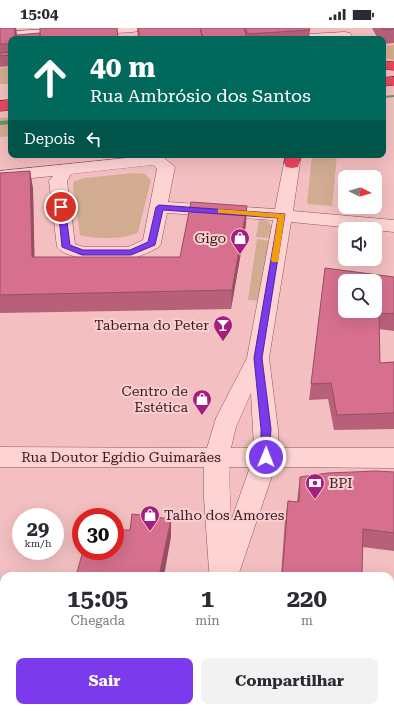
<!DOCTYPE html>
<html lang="pt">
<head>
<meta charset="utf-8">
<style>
	body { margin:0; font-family:"Roboto Serif",serif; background:#f2f2f3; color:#2b2b33; height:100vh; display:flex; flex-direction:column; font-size:15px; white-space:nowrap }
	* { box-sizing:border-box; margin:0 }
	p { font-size:13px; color:#7c7c81 }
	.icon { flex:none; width:22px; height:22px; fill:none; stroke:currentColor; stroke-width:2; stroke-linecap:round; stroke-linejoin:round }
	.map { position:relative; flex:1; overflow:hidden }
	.drawer { position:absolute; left:0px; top:544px; width:394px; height:140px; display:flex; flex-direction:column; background:#fff; border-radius:12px 12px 0 0; box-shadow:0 4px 16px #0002 }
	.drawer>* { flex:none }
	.hud { position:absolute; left:8px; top:8px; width:378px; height:122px; border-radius:8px; box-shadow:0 4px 16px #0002; background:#00695c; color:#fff; overflow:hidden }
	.needle { width:26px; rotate:95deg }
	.controls { position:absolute; left:338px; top:142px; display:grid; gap:8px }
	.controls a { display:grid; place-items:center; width:44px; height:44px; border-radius:8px; background:#fff; box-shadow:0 4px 16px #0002; font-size:20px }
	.speed { position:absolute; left:12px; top:480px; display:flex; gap:8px; font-size:20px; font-weight:700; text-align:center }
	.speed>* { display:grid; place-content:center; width:52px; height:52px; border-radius:50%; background:#fff; box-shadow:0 4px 16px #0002; line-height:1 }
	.speed small { font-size:10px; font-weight:400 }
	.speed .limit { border:6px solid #d22; background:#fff; color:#111 }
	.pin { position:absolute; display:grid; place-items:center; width:34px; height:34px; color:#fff; margin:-17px; border:2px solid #fff; border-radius:50%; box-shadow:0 1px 4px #0007 }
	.me { position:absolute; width:44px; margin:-22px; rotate:1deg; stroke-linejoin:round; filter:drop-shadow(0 0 3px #0008) }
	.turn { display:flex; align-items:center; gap:14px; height:84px; padding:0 16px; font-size:18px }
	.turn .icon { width:52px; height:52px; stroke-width:2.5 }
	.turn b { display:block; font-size:28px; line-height:34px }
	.then { display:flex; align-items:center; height:38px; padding:0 16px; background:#0003; gap:8px; font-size:15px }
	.eta { display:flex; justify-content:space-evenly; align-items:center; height:68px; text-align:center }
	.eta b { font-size:24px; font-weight:700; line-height:28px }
	.primary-button { display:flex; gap:8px; margin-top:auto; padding:8px 16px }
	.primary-button a { flex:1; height:46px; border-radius:8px; background:#7c3aed; color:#fff; font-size:16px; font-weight:700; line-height:46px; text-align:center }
	.primary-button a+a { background:#f2f2f3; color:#2b2b33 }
	.status { display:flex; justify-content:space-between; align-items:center; height:28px; padding:0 20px; background:#fff; direction:ltr }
	.status svg { height:11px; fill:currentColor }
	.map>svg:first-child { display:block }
</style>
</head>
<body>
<div class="status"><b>15:04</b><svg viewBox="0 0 49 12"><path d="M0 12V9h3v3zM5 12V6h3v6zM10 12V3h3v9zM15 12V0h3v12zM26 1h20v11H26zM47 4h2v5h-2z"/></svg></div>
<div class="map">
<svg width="394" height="684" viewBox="0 0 394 684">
	<rect width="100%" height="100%" fill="#f3bfc0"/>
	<path fill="#d2ac91" d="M394 17V32L383 30V18Z
		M11 39V56H0V40Z
		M11 89V108L0 109V90Z
		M312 127H337L332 178 307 176Z
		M134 145 145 146 151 152 138 204C126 212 93 211 80 207L73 158 74 153 85 150Z
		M259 192 268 193 273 201 271 210 256 209Z
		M257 211 270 213 263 273 248 272Z"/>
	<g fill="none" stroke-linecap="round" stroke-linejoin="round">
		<path fill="#68946a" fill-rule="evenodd" d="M394 67V69L383 70V68Z
			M11 92V96L0 97V93Z"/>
		<defs>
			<path id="minor" d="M65 0H140L138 3 133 4 0 12V4Z
				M345 4 350 5 352 8 350 11 303 10 305 7 310 6Z
				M156 127 162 128 175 139 168 174 275 181 284 135 286 131 292 130 298 131 300 135 293 183 394 192V204L291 194 269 330 278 401V420H394V440L275 439 238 548H210L209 542 204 470V439H0V419L207 420 216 390 247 330 273 192 167 185 161 215 159 219C151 223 142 228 133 230 118 234 66 233 57 219L49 153 53 148 0 153V143ZM153 137 157 141 143 212 128 219H84L75 216 67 153 71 146ZM251 365 254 420H231L236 399ZM229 439H250L231 493Z
				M394 659V684H383L381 680H390V661Z
				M189 680H219L218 684H188Z"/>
			<path id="highway" d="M383 33 394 34V42L383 41Z
				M394 49V57L383 58V50Z
				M11 72V82L0 83V73Z
				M286 127H302L298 139 292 140 286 139 284 135Z"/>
		</defs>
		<use href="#minor" stroke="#8e555f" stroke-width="1"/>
		<use href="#highway" stroke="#5b2a36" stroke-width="1"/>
		<use href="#minor" fill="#fdd3d4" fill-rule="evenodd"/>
		<use href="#highway" fill="#ed455f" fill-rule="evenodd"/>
	</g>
	<path fill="#b8607a" d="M0 0H16L17 7 117 0 118 11H11V38L0 39Z
		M137 0H309L310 2 309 11H138Z
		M372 0H394V15L383 16V11H378Z
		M30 143 33 161 34 229H180L246 196 231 281 0 285V145Z
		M325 240 394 249V303L379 301 380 335 394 334V401L334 402 328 371 309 372Z
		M394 444V523L362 519V548H281L285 492 288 473 297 474 300 449Z"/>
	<path fill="#964e63" d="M15 0H16L17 11H15Z
		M30 143 33 161 35 248 32 229Z
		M247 178 246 196 231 281 232 262Z
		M171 491V509L164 548H159Z
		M133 680H138L137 684H132Z"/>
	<path fill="#d6708e" stroke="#964e63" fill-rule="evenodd" d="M0 0H15V11H11V16H0Z
		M40 0H117L118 10 101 11H40Z
		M138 0H200L203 10 187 11H140Z
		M200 0H244L247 10 273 8 274 11H203Z
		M245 0H309L310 2 248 6Z
		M382 0H394V1L383 2Z
		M40 5V11H16L17 7Z
		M11 24V27L0 28V25Z
		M30 143 32 229H180L191 174 247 178 232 262 0 267V145Z
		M325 240 394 249V286L379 285 380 335 394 334V385L337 387 331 355 311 356ZM345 253H375V283H345Z
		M376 443 394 444V505L363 501 362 548H282L288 473 299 474 300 449 328 445Z
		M132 486 171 491 159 548H76L83 523H115V502H130Z
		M38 680H133L132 684H37Z"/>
	<path fill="#7c3aed" stroke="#51269a" d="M61 177 65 179 70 217 83 222H130L148 214 156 179 159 177 285 186 262 330 271 401 269 432H262L261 429V401L254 330 278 190 163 182 155 217 131 227H82L62 219 58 179Z"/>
	<path fill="#f59e0b" d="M218 181 285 186 278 234H272L271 232 278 190 221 185H218Z"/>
	<defs>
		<symbol id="shop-pin" viewBox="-11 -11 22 30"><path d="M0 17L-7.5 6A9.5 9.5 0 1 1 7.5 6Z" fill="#a41e7f" stroke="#f9cfd0"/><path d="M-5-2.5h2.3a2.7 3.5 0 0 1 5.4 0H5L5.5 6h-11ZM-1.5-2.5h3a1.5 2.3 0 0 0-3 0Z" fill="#fff"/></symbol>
		<symbol id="bar-pin" viewBox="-11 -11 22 30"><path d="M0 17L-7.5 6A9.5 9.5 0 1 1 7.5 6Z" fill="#a41e7f" stroke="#f9cfd0"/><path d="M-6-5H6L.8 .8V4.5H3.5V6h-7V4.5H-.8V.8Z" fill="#fff"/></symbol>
		<symbol id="bank-pin" viewBox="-11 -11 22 30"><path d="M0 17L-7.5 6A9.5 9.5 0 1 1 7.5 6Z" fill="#a41e7f" stroke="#f9cfd0"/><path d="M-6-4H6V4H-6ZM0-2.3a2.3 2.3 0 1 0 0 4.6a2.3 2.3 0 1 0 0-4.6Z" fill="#fff"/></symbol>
	</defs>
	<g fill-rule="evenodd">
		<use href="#shop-pin" x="229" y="199" width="22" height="30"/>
		<use href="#bar-pin" x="212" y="286" width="22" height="30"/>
		<use href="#shop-pin" x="191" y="360" width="22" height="30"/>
		<use href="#bank-pin" x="304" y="444" width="22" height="30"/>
		<use href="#shop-pin" x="139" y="476" width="22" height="30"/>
	</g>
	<g text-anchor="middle" stroke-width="4" stroke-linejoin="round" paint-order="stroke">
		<g font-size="14" fill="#3c1b23" stroke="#f9cfd0" text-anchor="end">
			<text x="226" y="215">Gigo</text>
			<text x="209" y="302">Taberna do Peter</text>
			<text x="188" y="368">Centro de<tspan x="188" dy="16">Estética</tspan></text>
			<text x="329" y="460" text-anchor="start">BPI</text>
			<text x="164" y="492" text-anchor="start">Talho dos Amores</text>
		</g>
		<g font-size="14" fill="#3c1b23" stroke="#f9cfd0">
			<text x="121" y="434">Rua Doutor Egídio Guimarães</text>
		</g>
	</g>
</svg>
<div class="controls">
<a><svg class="needle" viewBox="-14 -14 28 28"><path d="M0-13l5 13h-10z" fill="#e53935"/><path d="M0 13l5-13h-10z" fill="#7c7c81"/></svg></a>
<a><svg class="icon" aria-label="sound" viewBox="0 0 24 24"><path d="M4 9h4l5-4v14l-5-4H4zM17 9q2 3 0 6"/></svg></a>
<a><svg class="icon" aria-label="search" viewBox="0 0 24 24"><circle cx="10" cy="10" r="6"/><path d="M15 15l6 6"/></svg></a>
</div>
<div class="speed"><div>29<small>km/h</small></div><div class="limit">30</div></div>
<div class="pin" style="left:61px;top:179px;background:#d93025"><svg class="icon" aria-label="arrive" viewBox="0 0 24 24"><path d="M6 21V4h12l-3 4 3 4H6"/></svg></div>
<svg class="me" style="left:266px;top:429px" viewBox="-20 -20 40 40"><circle r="17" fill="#7c3aed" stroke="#fff" stroke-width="3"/><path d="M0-11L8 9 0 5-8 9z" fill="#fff"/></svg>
<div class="hud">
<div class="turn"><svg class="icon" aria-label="ahead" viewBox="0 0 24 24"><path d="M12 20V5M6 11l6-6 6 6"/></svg><div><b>40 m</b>Rua Ambrósio dos Santos</div></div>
<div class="then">Depois<svg class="icon" aria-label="left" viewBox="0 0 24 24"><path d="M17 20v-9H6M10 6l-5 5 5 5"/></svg></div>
</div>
<section class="drawer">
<div class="eta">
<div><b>15:05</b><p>Chegada</p></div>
<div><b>1</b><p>min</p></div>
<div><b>220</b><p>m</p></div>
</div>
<div class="primary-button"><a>Sair</a><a>Compartilhar</a></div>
</section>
</div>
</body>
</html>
